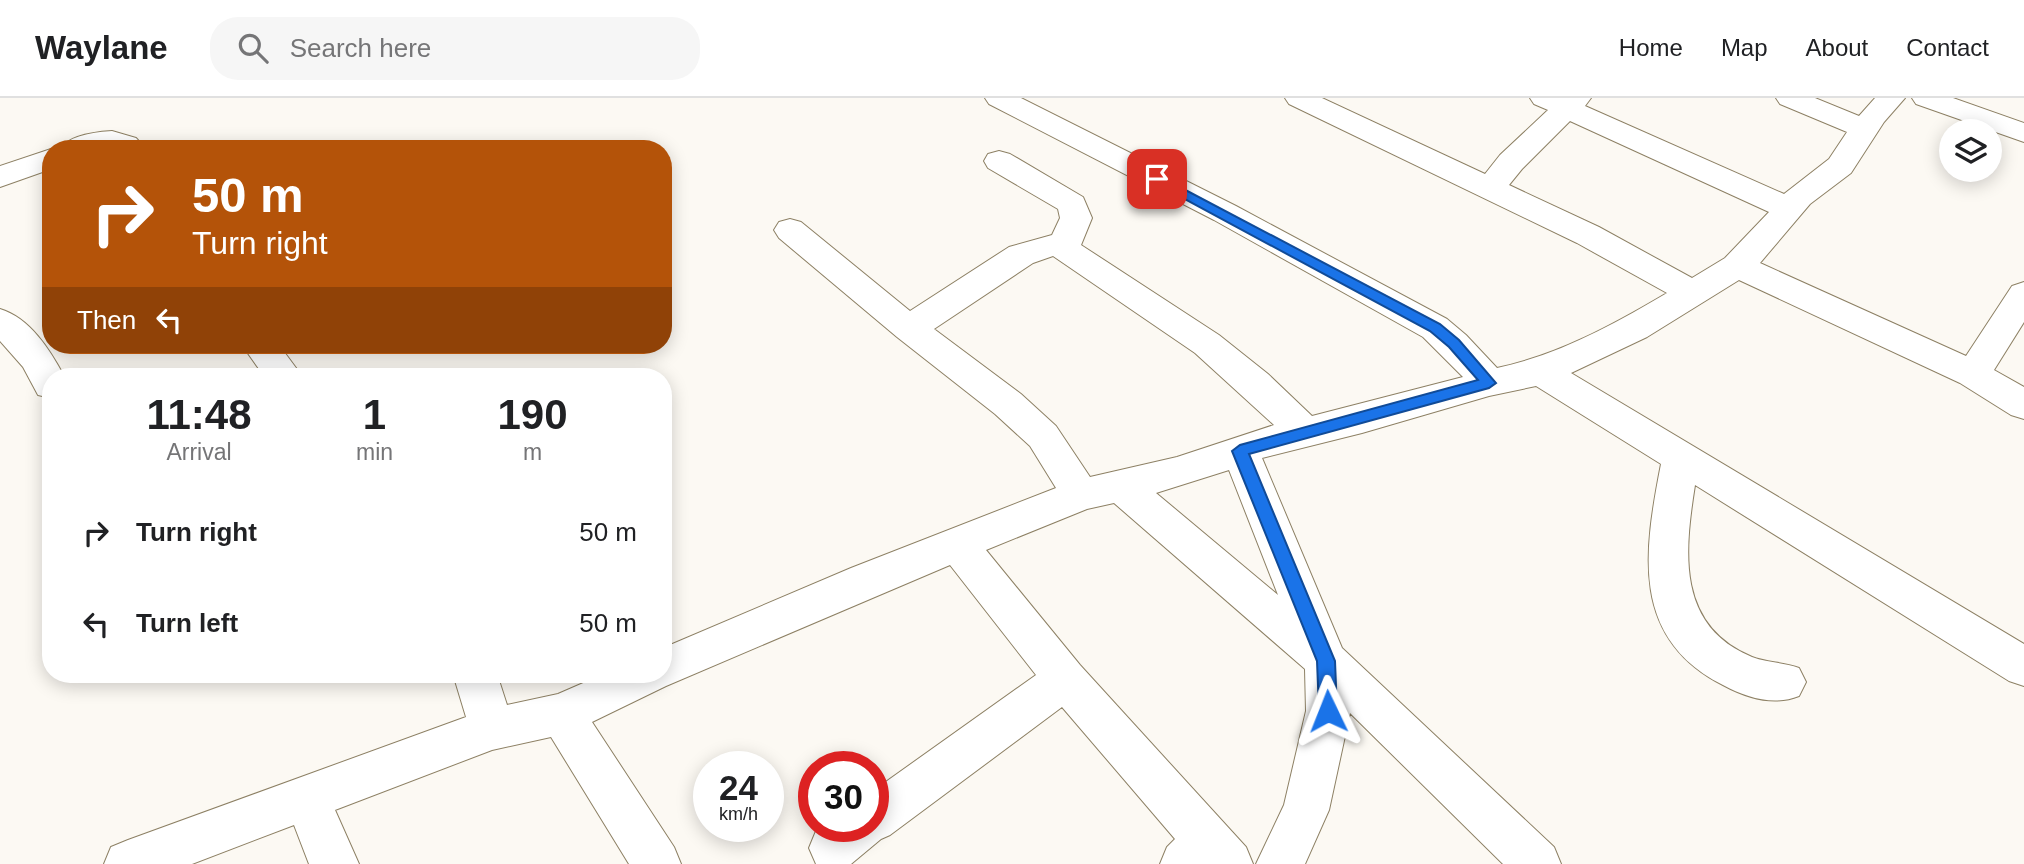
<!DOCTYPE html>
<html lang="en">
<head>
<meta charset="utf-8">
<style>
	body { margin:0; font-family:Arial,sans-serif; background:#f6f6f6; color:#202124; height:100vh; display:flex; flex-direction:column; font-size:26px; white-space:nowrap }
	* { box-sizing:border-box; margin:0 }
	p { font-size:23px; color:#757577 }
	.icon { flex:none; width:38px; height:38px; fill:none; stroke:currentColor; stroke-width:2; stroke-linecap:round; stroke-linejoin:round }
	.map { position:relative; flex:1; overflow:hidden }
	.drawer { position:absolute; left:42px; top:270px; width:630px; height:315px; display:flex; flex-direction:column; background:#fff; border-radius:28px; box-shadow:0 4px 18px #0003 }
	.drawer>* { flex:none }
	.top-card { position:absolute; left:42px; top:42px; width:630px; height:214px; border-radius:28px; box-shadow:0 4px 18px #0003; background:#b45309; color:#fff; overflow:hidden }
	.tools { position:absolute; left:1939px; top:21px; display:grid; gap:14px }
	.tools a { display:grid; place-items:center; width:63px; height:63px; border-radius:50%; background:#fff; box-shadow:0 4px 18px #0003; font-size:35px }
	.speed { position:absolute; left:693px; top:653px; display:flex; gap:14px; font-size:35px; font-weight:700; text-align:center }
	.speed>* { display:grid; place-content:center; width:91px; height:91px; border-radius:50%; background:#fff; box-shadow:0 4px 18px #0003; line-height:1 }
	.speed small { font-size:18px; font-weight:400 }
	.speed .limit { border:10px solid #d22; background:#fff; color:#111 }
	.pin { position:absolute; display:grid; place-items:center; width:60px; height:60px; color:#fff; margin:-30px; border-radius:14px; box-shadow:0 4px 10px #0006 }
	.me { position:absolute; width:77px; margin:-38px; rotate:358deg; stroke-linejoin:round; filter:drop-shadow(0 0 5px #0008) }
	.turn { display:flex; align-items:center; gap:24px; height:147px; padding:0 35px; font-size:32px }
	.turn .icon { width:91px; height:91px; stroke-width:2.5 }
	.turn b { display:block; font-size:49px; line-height:60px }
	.then { display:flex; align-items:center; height:66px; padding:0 35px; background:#0003; gap:14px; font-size:26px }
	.eta { display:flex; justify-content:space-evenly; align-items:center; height:119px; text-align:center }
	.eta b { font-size:42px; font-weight:600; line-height:49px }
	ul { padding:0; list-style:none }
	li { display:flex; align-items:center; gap:21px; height:91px; padding:0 35px }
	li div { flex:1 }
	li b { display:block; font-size:26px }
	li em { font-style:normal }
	header { display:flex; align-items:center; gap:42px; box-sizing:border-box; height:98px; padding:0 35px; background:#fff; border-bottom:2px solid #e0e0e0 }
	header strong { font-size:33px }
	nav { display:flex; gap:38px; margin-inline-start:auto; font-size:24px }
	.search { width:490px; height:63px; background:#f6f6f6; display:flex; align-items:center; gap:18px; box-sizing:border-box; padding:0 24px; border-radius:28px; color:#757577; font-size:26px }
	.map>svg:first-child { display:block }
</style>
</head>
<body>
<header>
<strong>Waylane</strong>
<div class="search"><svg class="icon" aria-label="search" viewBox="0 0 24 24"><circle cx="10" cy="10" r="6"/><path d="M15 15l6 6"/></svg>Search here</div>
<nav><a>Home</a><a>Map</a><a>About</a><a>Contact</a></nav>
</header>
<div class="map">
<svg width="2024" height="766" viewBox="0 0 2024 766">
	<rect width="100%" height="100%" fill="#fcf9f3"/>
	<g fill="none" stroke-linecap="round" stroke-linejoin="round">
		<defs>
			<path id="minor" d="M985 0H1021L1236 108 1447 221 1466 237 1497 270C1558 257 1613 227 1667 195L1577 145 1289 6 1285 0H1322L1485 76 1500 57 1548 12 1534 6 1530 0H1591L1585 8 1784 96 1829 61 1847 34 1780 6 1776 0H1815L1859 18 1875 0H1905L1884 24 1851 75 1810 106 1760 165 1966 258 2012 188 2024 184V224L1994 272 2024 289V321L2011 317 1960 285 1739 182 1647 239 1571 275 2024 546V588L2009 583 1695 387C1684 456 1677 528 1752 559 1767 565 1784 564 1799 570L1806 584 1799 598C1774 608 1747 600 1723 587 1630 540 1644 453 1661 366L1536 288 1489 298 1362 335 1262 360 1342 550 1554 749 1561 766H1503L1350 615 1329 712 1305 766H1256L1284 707 1306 613 1305 571 1114 405 1087 411 986 452 1080 567 1246 749 1253 766H1160L1167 749 1175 741 1062 609 890 737 881 741 851 766H816L809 750 816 733 823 728H873V693L1036 577 950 467 666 588 592 624 674 749 681 766H629L551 639 492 652 335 712 359 766H309L294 727 192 766H104L111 749 128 742 466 619 453 576H497L507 607 558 596 604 576H663V550L851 470 1056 390 1030 348 995 316 897 239 779 140 774 132 779 124 790 121 801 124 910 213 1009 149 1052 137 1060 120 1058 111 988 70 984 63 988 56 999 53 1010 56 1083 99 1092 120 1081 147 1219 237 1268 276 1312 318 1463 279 1423 239 1214 122 989 6ZM1570 23 1769 114 1725 160 1692 180 1599 129 1509 87 1522 71ZM1053 158 1195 255 1274 327 1177 359 1090 379 1056 328 1021 296 934 231 1033 165ZM1229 372 1278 497 1156 395Z
				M1912 0H1953L2024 25V44L1916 6Z
				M112 33 136 40 146 51H60C69 37 96 34 112 33Z
				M51 51V71L0 89V68Z
				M0 211C30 220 50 252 64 278H51V300L38 297 23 269 0 243Z
				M242 247H279L302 278H264Z"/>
		</defs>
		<use href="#minor" stroke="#8d8064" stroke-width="2"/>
		<use href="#minor" fill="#fff" fill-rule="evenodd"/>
	</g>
	<path fill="#1a73e8" stroke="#114b97" stroke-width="2" d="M1157 77 1440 226 1459 242 1496 285 1489 290 1249 356 1335 563 1337 613 1334 619 1328 622 1321 619 1319 613 1317 563 1232 353 1240 347 1478 282 1449 249 1430 233 1153 84V78Z"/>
</svg>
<div class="tools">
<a><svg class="icon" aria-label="layers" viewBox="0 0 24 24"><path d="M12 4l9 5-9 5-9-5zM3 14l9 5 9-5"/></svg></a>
</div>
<div class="speed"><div>24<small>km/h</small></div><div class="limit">30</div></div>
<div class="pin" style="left:1157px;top:81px;background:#d93025"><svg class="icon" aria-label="arrive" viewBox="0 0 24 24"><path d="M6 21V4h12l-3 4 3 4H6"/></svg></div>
<svg class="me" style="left:1328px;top:613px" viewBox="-20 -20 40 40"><path d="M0-17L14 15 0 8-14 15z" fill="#1a73e8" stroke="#fff" stroke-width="4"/></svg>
<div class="top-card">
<div class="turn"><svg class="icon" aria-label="right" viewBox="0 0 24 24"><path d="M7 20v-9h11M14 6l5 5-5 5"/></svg><div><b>50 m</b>Turn right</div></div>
<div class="then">Then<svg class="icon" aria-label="left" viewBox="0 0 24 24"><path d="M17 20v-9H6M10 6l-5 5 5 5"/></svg></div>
</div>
<section class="drawer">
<div class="eta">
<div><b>11:48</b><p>Arrival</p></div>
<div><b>1</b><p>min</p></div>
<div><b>190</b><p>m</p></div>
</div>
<ul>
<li><svg class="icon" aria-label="right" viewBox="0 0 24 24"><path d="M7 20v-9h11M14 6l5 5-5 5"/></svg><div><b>Turn right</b></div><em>50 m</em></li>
<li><svg class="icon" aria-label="left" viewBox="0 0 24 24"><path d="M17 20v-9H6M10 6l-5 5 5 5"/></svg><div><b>Turn left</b></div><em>50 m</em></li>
</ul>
</section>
</div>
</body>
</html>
